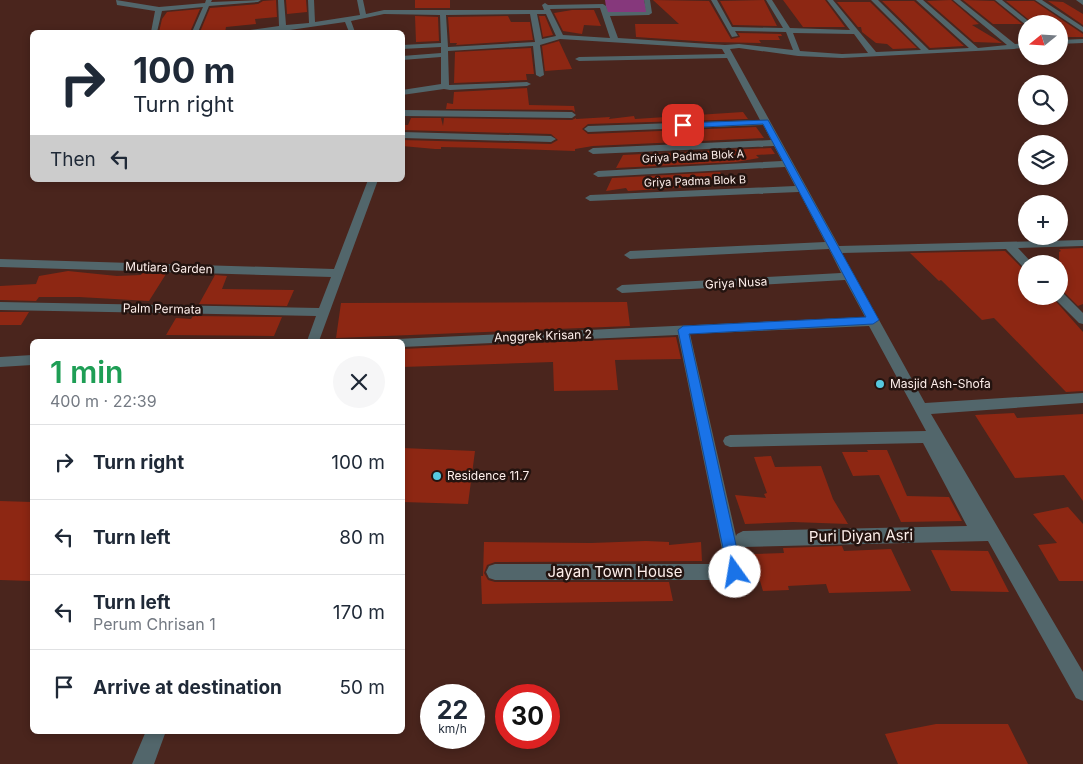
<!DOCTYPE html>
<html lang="en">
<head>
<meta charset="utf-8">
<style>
	body { margin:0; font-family:Inter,sans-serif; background:#f6f6f7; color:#1f2937; height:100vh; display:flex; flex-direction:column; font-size:19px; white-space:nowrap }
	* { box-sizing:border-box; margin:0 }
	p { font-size:16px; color:#747a83 }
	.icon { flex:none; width:28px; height:28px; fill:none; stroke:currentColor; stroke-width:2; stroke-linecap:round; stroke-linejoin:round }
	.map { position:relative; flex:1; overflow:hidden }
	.drawer { position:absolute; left:30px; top:339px; width:375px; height:395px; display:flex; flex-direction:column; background:#fff; border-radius:8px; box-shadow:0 2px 8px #0003 }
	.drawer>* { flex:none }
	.top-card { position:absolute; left:30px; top:30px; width:375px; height:152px; border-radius:8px; box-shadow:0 2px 8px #0003; background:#fff; color:#1f2937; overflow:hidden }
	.needle { width:32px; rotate:252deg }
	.buttons { position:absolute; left:1018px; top:15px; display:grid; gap:10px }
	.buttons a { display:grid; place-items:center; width:50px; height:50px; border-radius:50%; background:#fff; box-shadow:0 2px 8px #0003; font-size:25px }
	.speed { position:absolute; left:420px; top:684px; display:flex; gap:10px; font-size:25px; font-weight:700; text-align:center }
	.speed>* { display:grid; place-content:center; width:65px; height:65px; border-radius:50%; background:#fff; box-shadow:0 2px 8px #0003; line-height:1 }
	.speed small { font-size:12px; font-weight:400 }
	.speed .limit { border:8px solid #d22; background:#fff; color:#111 }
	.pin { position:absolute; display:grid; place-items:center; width:42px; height:42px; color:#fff; margin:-21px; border-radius:10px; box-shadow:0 2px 8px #0006 }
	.me { position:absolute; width:55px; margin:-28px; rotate:347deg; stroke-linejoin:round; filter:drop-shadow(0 0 4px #0008) }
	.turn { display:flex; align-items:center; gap:18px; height:105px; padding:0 20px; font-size:22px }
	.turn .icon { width:65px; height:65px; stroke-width:2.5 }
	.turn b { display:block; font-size:35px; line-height:42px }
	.then { display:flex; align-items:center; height:48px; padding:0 20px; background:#0003; gap:10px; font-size:19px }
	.round { display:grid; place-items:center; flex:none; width:52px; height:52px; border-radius:26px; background:#f6f6f7 }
	.summary { display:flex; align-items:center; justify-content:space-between; height:85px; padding:0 20px }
	h1 { font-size:30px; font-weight:600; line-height:38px; color:#1e9e55 }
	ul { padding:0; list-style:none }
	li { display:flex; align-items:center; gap:15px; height:75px; padding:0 20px; border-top:1px solid #e0e1e3 }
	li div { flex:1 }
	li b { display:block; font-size:19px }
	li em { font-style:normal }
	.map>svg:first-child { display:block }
</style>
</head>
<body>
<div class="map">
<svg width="1083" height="764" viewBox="0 0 1083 764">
	<rect width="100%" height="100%" fill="#4a251d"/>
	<path fill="#86387c" d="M605 0H644L647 12 607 13Z"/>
	<path fill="#8d2713" d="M276 0 277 17 255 19 256 24 226 27 225 32H200L210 8 258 4 263 1Z
		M286 0H306L307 12 287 14Z
		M415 0H450V8H415Z
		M653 0 709 1 731 39 740 37 738 33 781 34 782 36H778L780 40H759L761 43 711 42 636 37 635 24H679Z
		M764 0 777 26 733 25 720 1Z
		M783 0H825L845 27H803Z
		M951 0 979 24 972 25 1002 43 974 42 927 1Z
		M963 0 994 1 1022 24H993Z
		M882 1H914L964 46 930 48Z
		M1006 1H1034L1083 34V37H1059V24H1034Z
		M1048 1 1063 2 1083 14V25Z
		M837 2H870L917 48 893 49 887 44 876 43 862 32 861 27H858Z
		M200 9 190 32H159L162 19 167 12Z
		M572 10H594L601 26 584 25 582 34 563 31 554 13Z
		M415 16 438 17 439 41 416 42Z
		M508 16 511 22H530L533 40 456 45 457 43H450L448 17Z
		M539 16H545L553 35 543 37Z
		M559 41 572 69 545 71 542 46Z
		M531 48 534 74H526L527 80 454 83 455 52Z
		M527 88 529 105 574 106 575 112 572 110 446 109 447 103 453 104 454 92Z
		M743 112 748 119 588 124 582 129 588 134 756 127 764 138 593 146 575 149V151L485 148 441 147V149H435L402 146V140L551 144 558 140 551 134 402 130V125H408L411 118H441L443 126 444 118 572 120 576 118V119L610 117 609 119 634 116 635 119Z
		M771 148 775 154 756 155 759 158 736 162 616 168 623 155Z
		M720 172 725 179 701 181 705 186 628 191 626 188 606 191 612 178Z
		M1083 248V304L1078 306 1064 292 1059 290V252L1061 251 1059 249Z
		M1005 251 1022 268 1026 269V296H1051L1083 332V391L1066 392 994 318 982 320 941 280 939 281 910 253Z
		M68 271 117 276 141 275 142 273 166 274 149 301 79 297H39L36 301 0 300V286L36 284 39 276Z
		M215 275 227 276 222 289 294 290 287 306 199 304Z
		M627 302 630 326 336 338 341 303Z
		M0 312H29L21 325H0Z
		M193 316 282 317 274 336 166 335 176 318 191 319Z
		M676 337 681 359 615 360 618 390 554 391 553 362 402 367V349Z
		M1014 413 1017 418 1083 414V501L1064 475 1015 478 975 415Z
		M402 448 475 451 468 504 402 502Z
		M867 450H887L907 496 949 497 962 521 901 522 879 475 853 476 842 452H868Z
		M771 456 775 467 821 466 833 499 848 524 793 522 745 524 735 495 766 498 764 494 767 493 754 457Z
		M0 501 32 502V581L0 580Z
		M1068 507 1083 524V581H1059L1038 545 1057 543 1033 514Z
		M646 541 669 542V545L701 542 702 561 495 562 487 565 484 573 488 580 495 582H669L673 601 482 604 481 576H483L484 542 591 543Z
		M842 546 844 551 891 549 911 591 829 593 826 584 788 586 789 590 763 591 752 554 784 553 783 548Z
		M931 550 988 551 1009 592 951 591Z
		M936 724H1008L1028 764H898L885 734Z"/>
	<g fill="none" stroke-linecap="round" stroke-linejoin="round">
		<path fill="#52666b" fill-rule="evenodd" d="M116 0 159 7 205 3 206 0H212L211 2 261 0 258 2 209 6 198 32H192L203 7 162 11 157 32H151L155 11 117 5Z
			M278 0H284L286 25 309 23 308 0H314L315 22 360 15 357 0H363L366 14 384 10H544L542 5 545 3 548 5 603 4 606 6 608 12H646L644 0H650L652 13 649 15 610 16 618 38 725 45 739 44 793 50 786 32 735 31 738 36 732 37 711 0H717L732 27 783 28 766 0H772L790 28 850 30 827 0H833L876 52 921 50 871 0H878L929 50 969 48 916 0H923L978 48 1007 45 953 0H960L1015 44 1026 43V47L1014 49 842 58 798 56 739 48 730 49 839 246 1083 240V246L1018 248 1033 264H1026V267H1023L1006 249 842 253 925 403 1083 393V403L931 414 1083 672V701L1076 698 988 541 743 547 738 545 744 572 741 578 735 580H495L489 578 486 572 489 566 495 564H725L678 335 402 347V341H396L397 339 865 317 845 280 622 293 616 289 622 285 841 273 829 249 630 259 624 255 630 251 825 242 799 192 590 201 585 198 590 195 795 186 785 167 598 177 593 174 598 171 782 161 774 146 593 154 588 151 593 148 771 140 763 125 588 132 584 129 588 126 760 120 727 58 579 61 575 59 579 57 725 54 722 49 560 39 540 45 544 75 540 77 536 75 533 46 448 51 449 85 527 82 531 84 527 86 450 90 444 89 402 95V90L441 84V57L402 60V56L441 53V47L402 49V45L441 43 440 15 384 14 351 21 355 32H349L345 22 283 31 247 32 250 30 279 26ZM600 8 610 38 563 35 550 9ZM530 14 535 42 448 47 446 15ZM537 14H546L556 36 542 39ZM793 33 854 34 868 53 842 54 800 51ZM869 326 926 431 730 435 725 437 723 441 725 445 730 447 923 443 967 526 743 531 737 534 736 536 690 334Z
			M995 0H1002L1032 24 1026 25Z
			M1035 0H1042L1083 27V32Z
			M1076 0H1083V5Z
			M1083 39V43L1059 44V40Z
			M402 110 572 112 576 115 572 118 402 116Z
			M402 132 551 136 556 139 551 142 402 138Z
			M368 180H378L319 341H307L316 316 0 310V302L319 308 331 277 0 267V259L334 269Z
			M1059 292 1063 293 1083 313V324L1079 323 1055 299 1053 296H1059Z
			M32 355V365L0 367V357Z
			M146 731H166L154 764H132Z"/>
	</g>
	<path fill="#1a73e8" stroke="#114b97" d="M768 120 879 320 873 324 689 334 742 572 740 576 735 579 730 576 728 572 678 330 683 326 866 317 763 124 683 128 679 125 683 123Z"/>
	<g fill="#56c9e0" stroke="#241410" stroke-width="2">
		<circle cx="880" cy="384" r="5"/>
		<circle cx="437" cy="476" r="5"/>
	</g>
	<g text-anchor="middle" stroke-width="5" stroke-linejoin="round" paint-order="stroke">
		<g font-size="11" fill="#feefeb" stroke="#241410">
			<text transform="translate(693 156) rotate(-3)" y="4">Griya Padma Blok A</text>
			<text transform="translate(695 181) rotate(-2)" y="4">Griya Padma Blok B</text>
		</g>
		<g font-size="12" fill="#feefeb" stroke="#241410">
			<text transform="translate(169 268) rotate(2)" y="4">Mutiara Garden</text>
			<text transform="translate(736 283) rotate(-3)" y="4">Griya Nusa</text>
			<text transform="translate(162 309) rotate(1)" y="4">Palm Permata</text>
			<text transform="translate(543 336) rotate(-2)" y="4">Anggrek Krisan 2</text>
		</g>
		<g font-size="12" fill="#feefeb" stroke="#241410" text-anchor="start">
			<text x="890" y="388">Masjid Ash-Shofa</text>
			<text x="447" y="480">Residence 11.7</text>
		</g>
		<g font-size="15" fill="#feefeb" stroke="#241410">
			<text transform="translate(861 536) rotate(-1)" y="5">Puri Diyan Asri</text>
			<text x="615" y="577">Jayan Town House</text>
		</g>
	</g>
</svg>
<div class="buttons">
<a><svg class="needle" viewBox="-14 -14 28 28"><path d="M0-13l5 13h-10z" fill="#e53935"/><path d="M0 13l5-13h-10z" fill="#747a83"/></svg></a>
<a><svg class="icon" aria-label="search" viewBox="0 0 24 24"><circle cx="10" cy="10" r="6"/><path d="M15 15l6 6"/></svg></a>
<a><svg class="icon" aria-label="layers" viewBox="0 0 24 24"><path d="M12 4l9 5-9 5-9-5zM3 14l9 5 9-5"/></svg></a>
<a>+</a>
<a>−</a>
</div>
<div class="speed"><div>22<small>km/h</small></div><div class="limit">30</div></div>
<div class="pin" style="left:683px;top:125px;background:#d93025"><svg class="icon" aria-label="arrive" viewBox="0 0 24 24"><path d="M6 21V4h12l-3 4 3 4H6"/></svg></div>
<svg class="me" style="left:735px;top:572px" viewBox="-20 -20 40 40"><circle r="19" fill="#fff"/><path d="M0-13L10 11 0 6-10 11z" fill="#1a73e8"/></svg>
<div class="top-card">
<div class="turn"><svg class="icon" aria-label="right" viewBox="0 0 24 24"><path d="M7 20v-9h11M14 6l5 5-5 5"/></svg><div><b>100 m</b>Turn right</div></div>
<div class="then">Then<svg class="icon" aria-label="left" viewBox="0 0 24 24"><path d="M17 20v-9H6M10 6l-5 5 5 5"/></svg></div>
</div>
<section class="drawer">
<div class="summary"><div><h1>1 min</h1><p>400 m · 22:39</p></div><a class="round"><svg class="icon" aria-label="close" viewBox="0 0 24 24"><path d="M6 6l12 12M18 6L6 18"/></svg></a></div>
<ul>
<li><svg class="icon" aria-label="right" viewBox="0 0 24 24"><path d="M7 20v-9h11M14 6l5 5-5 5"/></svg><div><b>Turn right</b></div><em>100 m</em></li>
<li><svg class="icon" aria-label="left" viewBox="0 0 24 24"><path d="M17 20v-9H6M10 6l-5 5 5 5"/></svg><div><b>Turn left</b></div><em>80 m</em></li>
<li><svg class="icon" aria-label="left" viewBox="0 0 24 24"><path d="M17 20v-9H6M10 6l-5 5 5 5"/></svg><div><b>Turn left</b><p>Perum Chrisan 1</p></div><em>170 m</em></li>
<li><svg class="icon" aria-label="arrive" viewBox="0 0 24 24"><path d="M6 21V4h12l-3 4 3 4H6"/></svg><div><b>Arrive at destination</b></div><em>50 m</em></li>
</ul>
</section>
</div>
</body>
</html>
